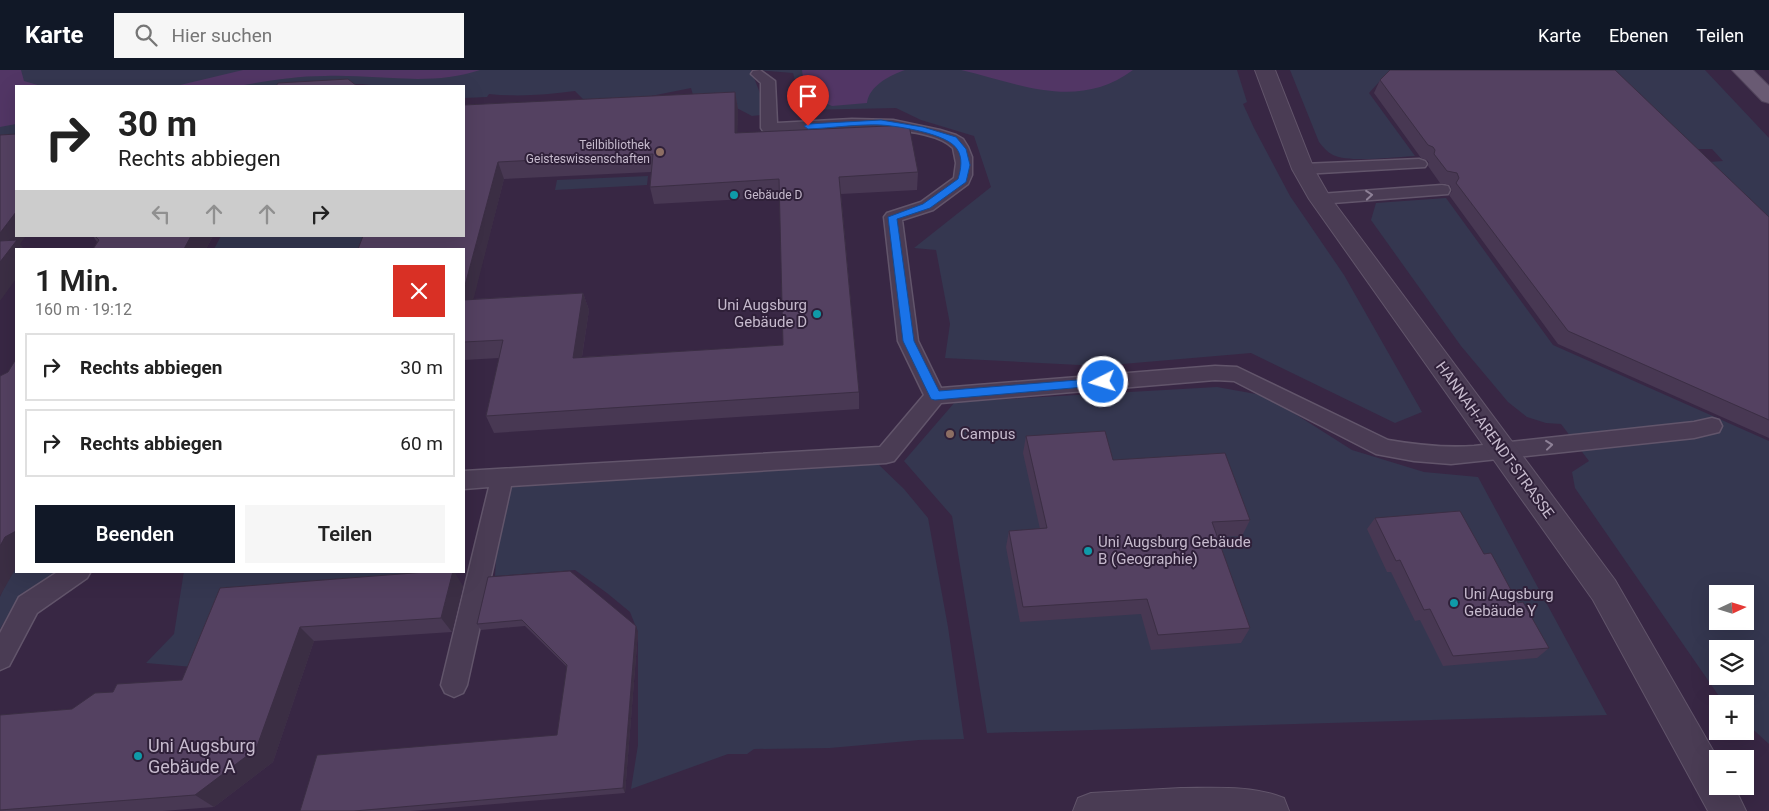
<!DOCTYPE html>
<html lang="de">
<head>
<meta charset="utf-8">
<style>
	body { margin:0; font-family:Roboto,sans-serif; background:#f6f6f6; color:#222; height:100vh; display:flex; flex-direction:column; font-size:19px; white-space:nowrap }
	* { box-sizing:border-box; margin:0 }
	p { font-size:16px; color:#767676 }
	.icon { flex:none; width:28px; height:28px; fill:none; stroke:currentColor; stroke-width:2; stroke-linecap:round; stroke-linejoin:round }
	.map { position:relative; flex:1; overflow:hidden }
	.panel { position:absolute; left:15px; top:178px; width:450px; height:325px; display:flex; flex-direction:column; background:#fff; border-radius:0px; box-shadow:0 5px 20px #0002 }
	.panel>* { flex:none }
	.top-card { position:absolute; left:15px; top:15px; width:450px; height:152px; border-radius:0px; box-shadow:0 5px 20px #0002; background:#fff; color:#222; overflow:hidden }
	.needle { width:32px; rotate:86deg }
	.buttons { position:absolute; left:1709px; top:515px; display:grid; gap:10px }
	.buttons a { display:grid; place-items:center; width:45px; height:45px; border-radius:0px; background:#fff; box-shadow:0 5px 20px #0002; font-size:25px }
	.pin { position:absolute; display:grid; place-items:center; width:42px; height:42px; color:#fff; margin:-51px -21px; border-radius:50% 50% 50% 0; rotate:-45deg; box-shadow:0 0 5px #0007 }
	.pin .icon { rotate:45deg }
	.me { position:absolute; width:55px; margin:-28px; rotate:265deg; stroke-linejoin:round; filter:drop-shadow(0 0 4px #0008) }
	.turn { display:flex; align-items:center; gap:18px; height:105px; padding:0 20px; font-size:22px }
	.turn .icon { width:65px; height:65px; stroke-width:2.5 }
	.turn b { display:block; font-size:35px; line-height:42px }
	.lanes { display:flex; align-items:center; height:48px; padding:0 20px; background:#0003; justify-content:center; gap:25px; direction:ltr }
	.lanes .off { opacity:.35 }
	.round { display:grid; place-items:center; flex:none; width:52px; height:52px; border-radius:0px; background:#f6f6f6 }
	.headline { display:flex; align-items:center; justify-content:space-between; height:85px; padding:0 20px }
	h1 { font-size:30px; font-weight:600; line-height:38px }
	.cta { display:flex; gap:10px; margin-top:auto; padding:10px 20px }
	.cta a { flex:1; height:58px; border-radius:0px; background:#111827; color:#fff; font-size:20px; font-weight:600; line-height:58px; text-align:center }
	.cta a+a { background:#f6f6f6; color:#222 }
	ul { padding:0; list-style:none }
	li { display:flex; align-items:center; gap:15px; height:68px; margin:0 10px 8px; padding:0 10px; border:2px solid #e0e0e0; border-radius:0px }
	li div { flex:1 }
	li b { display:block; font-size:19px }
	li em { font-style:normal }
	header { display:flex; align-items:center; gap:30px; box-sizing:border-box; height:70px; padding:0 25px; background:#111827; color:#fff }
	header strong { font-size:24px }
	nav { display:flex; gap:28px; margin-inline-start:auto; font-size:18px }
	.search { width:350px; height:45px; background:#f6f6f6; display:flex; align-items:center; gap:12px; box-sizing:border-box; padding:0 18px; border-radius:0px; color:#767676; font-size:19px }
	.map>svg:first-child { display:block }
</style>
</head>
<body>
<header>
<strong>Karte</strong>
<div class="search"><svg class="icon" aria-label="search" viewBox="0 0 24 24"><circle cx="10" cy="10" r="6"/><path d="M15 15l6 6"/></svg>Hier suchen</div>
<nav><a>Karte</a><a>Ebenen</a><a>Teilen</a></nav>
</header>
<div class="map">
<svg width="1769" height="741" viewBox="0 0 1769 741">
	<rect width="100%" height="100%" fill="#382744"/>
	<path fill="#353750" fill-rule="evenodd" d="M0 0H751L763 31 761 45 752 46 731 35 693 25 691 18 621 32H586L575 21C545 25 518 27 489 24L487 27 464 28V16H379L362 14 293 16H16V76H0Z
		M757 0H1237L1247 32 1243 34 1254 58 1290 126 1344 205 1422 342 1395 353 1251 283 1099 296 945 288 950 254 936 180 914 178 991 117 974 66 921 50 896 38 803 40 793 3Z
		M1290 0H1390L1369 23 1415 86C1395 87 1350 93 1333 85 1327 82 1323 77 1319 72Z
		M1600 0H1705L1769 68V166L1695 93 1723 91 1712 79H1682Z
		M648 106 647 115 555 120 557 110Z
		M1446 128 1553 275 1769 371V674L1745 652V634H1726L1721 629 1575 418 1572 402 1589 391 1561 354 1546 353 1527 347 1508 332 1461 276 1371 150 1376 133ZM1718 524H1745V551H1718ZM1718 579H1745V606H1718Z
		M221 166H369L365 179H214Z
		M1217 317 1267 326 1352 380 1424 402 1478 407 1607 645 987 663 952 446 904 391 955 332Z
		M878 394 904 419 928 448 948 557 964 669 919 670 830 678 754 679 747 684H728L631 719 638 675V562L630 542 607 523 575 500 495 506 497 469 511 417Z
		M16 488V501H61L16 532 0 559V527Z
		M184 501H460L459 503 231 520 193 597 146 593 174 564Z"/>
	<path fill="#523665" d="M0 0H21L24 11 41 16H16V54L0 57Z
		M243 0H480C431 17 376 4 325 6 295 6 267 11 238 16 218 19 196 16 176 16Z
		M802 0H905C890 5 869 16 867 33L832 36 805 24Z
		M961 0H1133C1078 41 1020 14 961 0Z"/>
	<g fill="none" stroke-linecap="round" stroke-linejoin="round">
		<defs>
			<path id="service" d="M760 0 775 11 777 53 852 49 893 50 940 60 956 65 963 69 968 77 972 87V105L968 114 933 140 902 150 918 271 941 318 1215 296 1237 297 1388 370C1417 375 1445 378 1474 376L1694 352 1712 348 1719 350 1722 356 1719 362 1694 368 1451 394 1414 391 1376 384 1234 311 1215 310 941 333 894 391 886 393 511 416 467 615 463 623 454 627 445 623 441 615 489 417 464 419V401L880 377 924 325 898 271 884 147 887 143 921 132 954 108 956 93 953 78C925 49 808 61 769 63L763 61 761 58V13L751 4 753 1Z
				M1419 89 1425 91 1427 94 1425 97 1303 104 1297 102 1295 99 1297 96 1303 94Z
				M1442 115 1448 116 1450 120 1448 124 1320 134 1314 133 1312 129 1314 125 1320 124Z
				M59 501H91L87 508 37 543 9 596 0 600V563L19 527Z"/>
			<path id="minor" d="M1255 0H1275L1314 99 1330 127 1615 510 1718 689V716H1734L1746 741H1708L1593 530 1309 129 1292 99Z
				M1181 718C1214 718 1253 715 1284 728L1289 741H1073L1078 728 1091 723Z"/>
			<path id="primary" d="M1732 0H1753L1769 16V33L1762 31Z"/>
		</defs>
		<use href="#service" stroke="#62556b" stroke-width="3"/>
		<use href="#minor" stroke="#62556b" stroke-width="2"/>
		<use href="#primary" stroke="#50435a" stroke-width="2"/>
		<use href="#service" fill="#4a3c54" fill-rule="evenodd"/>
		<use href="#minor" fill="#4a3c54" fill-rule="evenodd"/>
		<use href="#primary" fill="#695a73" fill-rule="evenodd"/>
	</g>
	<path fill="#483853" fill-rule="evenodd" d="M1380 10 1769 147V368L1558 274 1449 125 1452 121 1450 115 1440 113 1428 96 1429 93 1427 90 1421 88 1374 23Z
		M735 22 738 39 737 63 918 102 917 120 841 124 859 322V339L494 363 486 346 499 288 464 290V35ZM651 102 650 117 654 134 780 127 783 275 582 287 589 240 583 223 473 229 504 109Z
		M93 166H213L206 179H93L97 172Z
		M1026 366 1113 390 1250 450 1242 466 1217 467 1250 558 1241 573 1151 580 1141 544 1020 552 1006 477 1009 461 1040 459 1023 383Z
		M1375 448 1484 484 1549 578 1537 588 1443 596 1420 550 1415 551 1391 502H1387L1367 459Z
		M488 507 638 562 625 723 411 741H300L557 665 567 597 525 556 481 560 477 554Z
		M463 516 452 562 314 571 273 692 214 737 163 741H0V645L72 639 113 622 182 610 220 518Z"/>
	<path fill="#3b2e44" d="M735 22 738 39 737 81 735 63Z
		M498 92 504 109 469 247 464 236V219Z
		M16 142V166H26L20 174 24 179H16V209L0 231V163Z
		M191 166H213L206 179H184Z
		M583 223 589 240 579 305 573 288Z
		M16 461V498L0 526V476L5 467Z
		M453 501H454L463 516 452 562 441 548Z
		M636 556 638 562 625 723 623 718Z
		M300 557 314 571 273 692 214 737 195 725Z"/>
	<path fill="#544161" stroke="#3b2e44" d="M1390 0H1615L1769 147V350L1568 261 1456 113 1459 108 1457 103 1447 101 1434 84 1435 80 1433 77 1428 75 1380 10Z
		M348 9 357 16H276L278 13Z
		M735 22V63L909 55 918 102 839 107 859 322 486 346 503 270 464 272V230L583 223 573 288 783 275 779 109 650 117 653 84 498 92 464 219V179H358L363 166H464V35Z
		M16 64V142L0 163V65Z
		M95 166H191L184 179H93L99 170Z
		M17 170 0 192V171Z
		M16 289V461L5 467 0 476V306L8 302Z
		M1105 361 1113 390 1225 383 1250 450 1212 452 1250 558 1158 565 1147 529 1023 537 1009 461 1047 458 1026 366Z
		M1460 441 1484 484 1491 483 1518 533 1523 532 1549 578 1453 586 1430 539 1424 540 1400 490 1396 491 1375 448Z
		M439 501H453L441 548 300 557 256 679 195 725 0 740V645L72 639 95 623 113 622 117 614 182 610 220 518Z
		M570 501 636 556 623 718 354 741H300L317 685 557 665 567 595 522 550 477 554 488 507Z"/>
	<defs><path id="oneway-chevron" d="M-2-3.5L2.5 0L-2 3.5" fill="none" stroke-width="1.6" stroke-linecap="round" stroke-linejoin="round" transform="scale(1.25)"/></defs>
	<g stroke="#8e8197">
		<use href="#oneway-chevron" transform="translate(1369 125) rotate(-5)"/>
		<use href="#oneway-chevron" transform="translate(1549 375) rotate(-6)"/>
	</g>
	<path fill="#1a73e8" stroke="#114b97" d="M881 50 923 57 956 67 966 79 970 95 966 112 930 138 897 149 914 271 939 321 1103 308 1107 309 1109 312 1107 315 935 330 931 329 903 271 888 147 923 134 958 109C961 99 963 88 957 79 948 64 899 56 881 55 858 54 832 58 808 59L804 56 808 54Z"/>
	<g fill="#8d6e63" stroke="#2f2039" stroke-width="2">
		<circle cx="660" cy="82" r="5"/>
		<circle cx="950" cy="364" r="5"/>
	</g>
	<g fill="#0f9aa8" stroke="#2f2039" stroke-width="2">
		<circle cx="734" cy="125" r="5"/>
		<circle cx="817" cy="244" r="5"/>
		<circle cx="1088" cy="481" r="5"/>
		<circle cx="1454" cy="533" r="5"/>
		<circle cx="138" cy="686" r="5"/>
	</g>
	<g text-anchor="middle" stroke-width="4" stroke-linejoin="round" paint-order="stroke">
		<g font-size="12" fill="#c6bacd" stroke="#2f2039" text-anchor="end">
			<text x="650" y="79">Teilbibliothek<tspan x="650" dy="14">Geisteswissenschaften</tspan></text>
			<text x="744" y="129" text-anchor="start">Gebäude D</text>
		</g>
		<g font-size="15" fill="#c6bacd" stroke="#2f2039" text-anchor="start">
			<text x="807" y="240" text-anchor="end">Uni Augsburg<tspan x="807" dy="17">Gebäude D</tspan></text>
			<text x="960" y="369">Campus</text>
			<text x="1098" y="477">Uni Augsburg Gebäude<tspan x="1098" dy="17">B (Geographie)</tspan></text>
			<text x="1464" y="529">Uni Augsburg<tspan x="1464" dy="17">Gebäude Y</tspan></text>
		</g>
		<g font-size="15" fill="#c6bacd" stroke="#2f2039">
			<text transform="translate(1495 370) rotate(54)" y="5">HANNAH-ARENDT-STRASSE</text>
		</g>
		<g font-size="18" fill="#c6bacd" stroke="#2f2039" text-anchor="start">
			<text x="148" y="682">Uni Augsburg<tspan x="148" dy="21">Gebäude A</tspan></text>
		</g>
	</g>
</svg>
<div class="buttons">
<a><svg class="needle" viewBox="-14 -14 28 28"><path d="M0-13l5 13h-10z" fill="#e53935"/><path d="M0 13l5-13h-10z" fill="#767676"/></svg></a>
<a><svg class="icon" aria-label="layers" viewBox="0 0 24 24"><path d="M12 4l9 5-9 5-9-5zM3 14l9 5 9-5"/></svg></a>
<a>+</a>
<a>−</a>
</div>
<div class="pin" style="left:808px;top:56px;background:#d93025"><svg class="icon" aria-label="arrive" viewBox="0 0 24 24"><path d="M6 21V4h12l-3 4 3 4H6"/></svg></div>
<svg class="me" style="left:1103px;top:312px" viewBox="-20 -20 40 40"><circle r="17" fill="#1a73e8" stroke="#fff" stroke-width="3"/><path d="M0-11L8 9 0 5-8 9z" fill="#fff"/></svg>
<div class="top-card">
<div class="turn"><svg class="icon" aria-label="right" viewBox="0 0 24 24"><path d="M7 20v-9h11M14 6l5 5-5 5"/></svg><div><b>30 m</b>Rechts abbiegen</div></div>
<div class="lanes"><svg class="icon off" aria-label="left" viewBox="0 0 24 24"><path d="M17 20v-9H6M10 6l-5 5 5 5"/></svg><svg class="icon off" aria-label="ahead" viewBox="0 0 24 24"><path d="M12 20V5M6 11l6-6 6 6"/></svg><svg class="icon off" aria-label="ahead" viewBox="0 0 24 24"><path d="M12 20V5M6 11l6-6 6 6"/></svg><svg class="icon" aria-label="right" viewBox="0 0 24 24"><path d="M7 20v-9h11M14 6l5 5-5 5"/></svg></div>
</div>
<section class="panel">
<div class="headline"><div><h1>1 Min.</h1><p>160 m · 19:12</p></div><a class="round" style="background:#d93025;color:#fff"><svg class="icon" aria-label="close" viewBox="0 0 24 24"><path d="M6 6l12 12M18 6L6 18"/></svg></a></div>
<ul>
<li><svg class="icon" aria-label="right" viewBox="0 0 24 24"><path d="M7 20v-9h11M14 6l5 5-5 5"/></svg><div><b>Rechts abbiegen</b></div><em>30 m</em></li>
<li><svg class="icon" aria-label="right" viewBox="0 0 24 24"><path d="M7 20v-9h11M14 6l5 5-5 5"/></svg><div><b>Rechts abbiegen</b></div><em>60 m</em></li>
</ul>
<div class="cta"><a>Beenden</a><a>Teilen</a></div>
</section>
</div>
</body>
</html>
